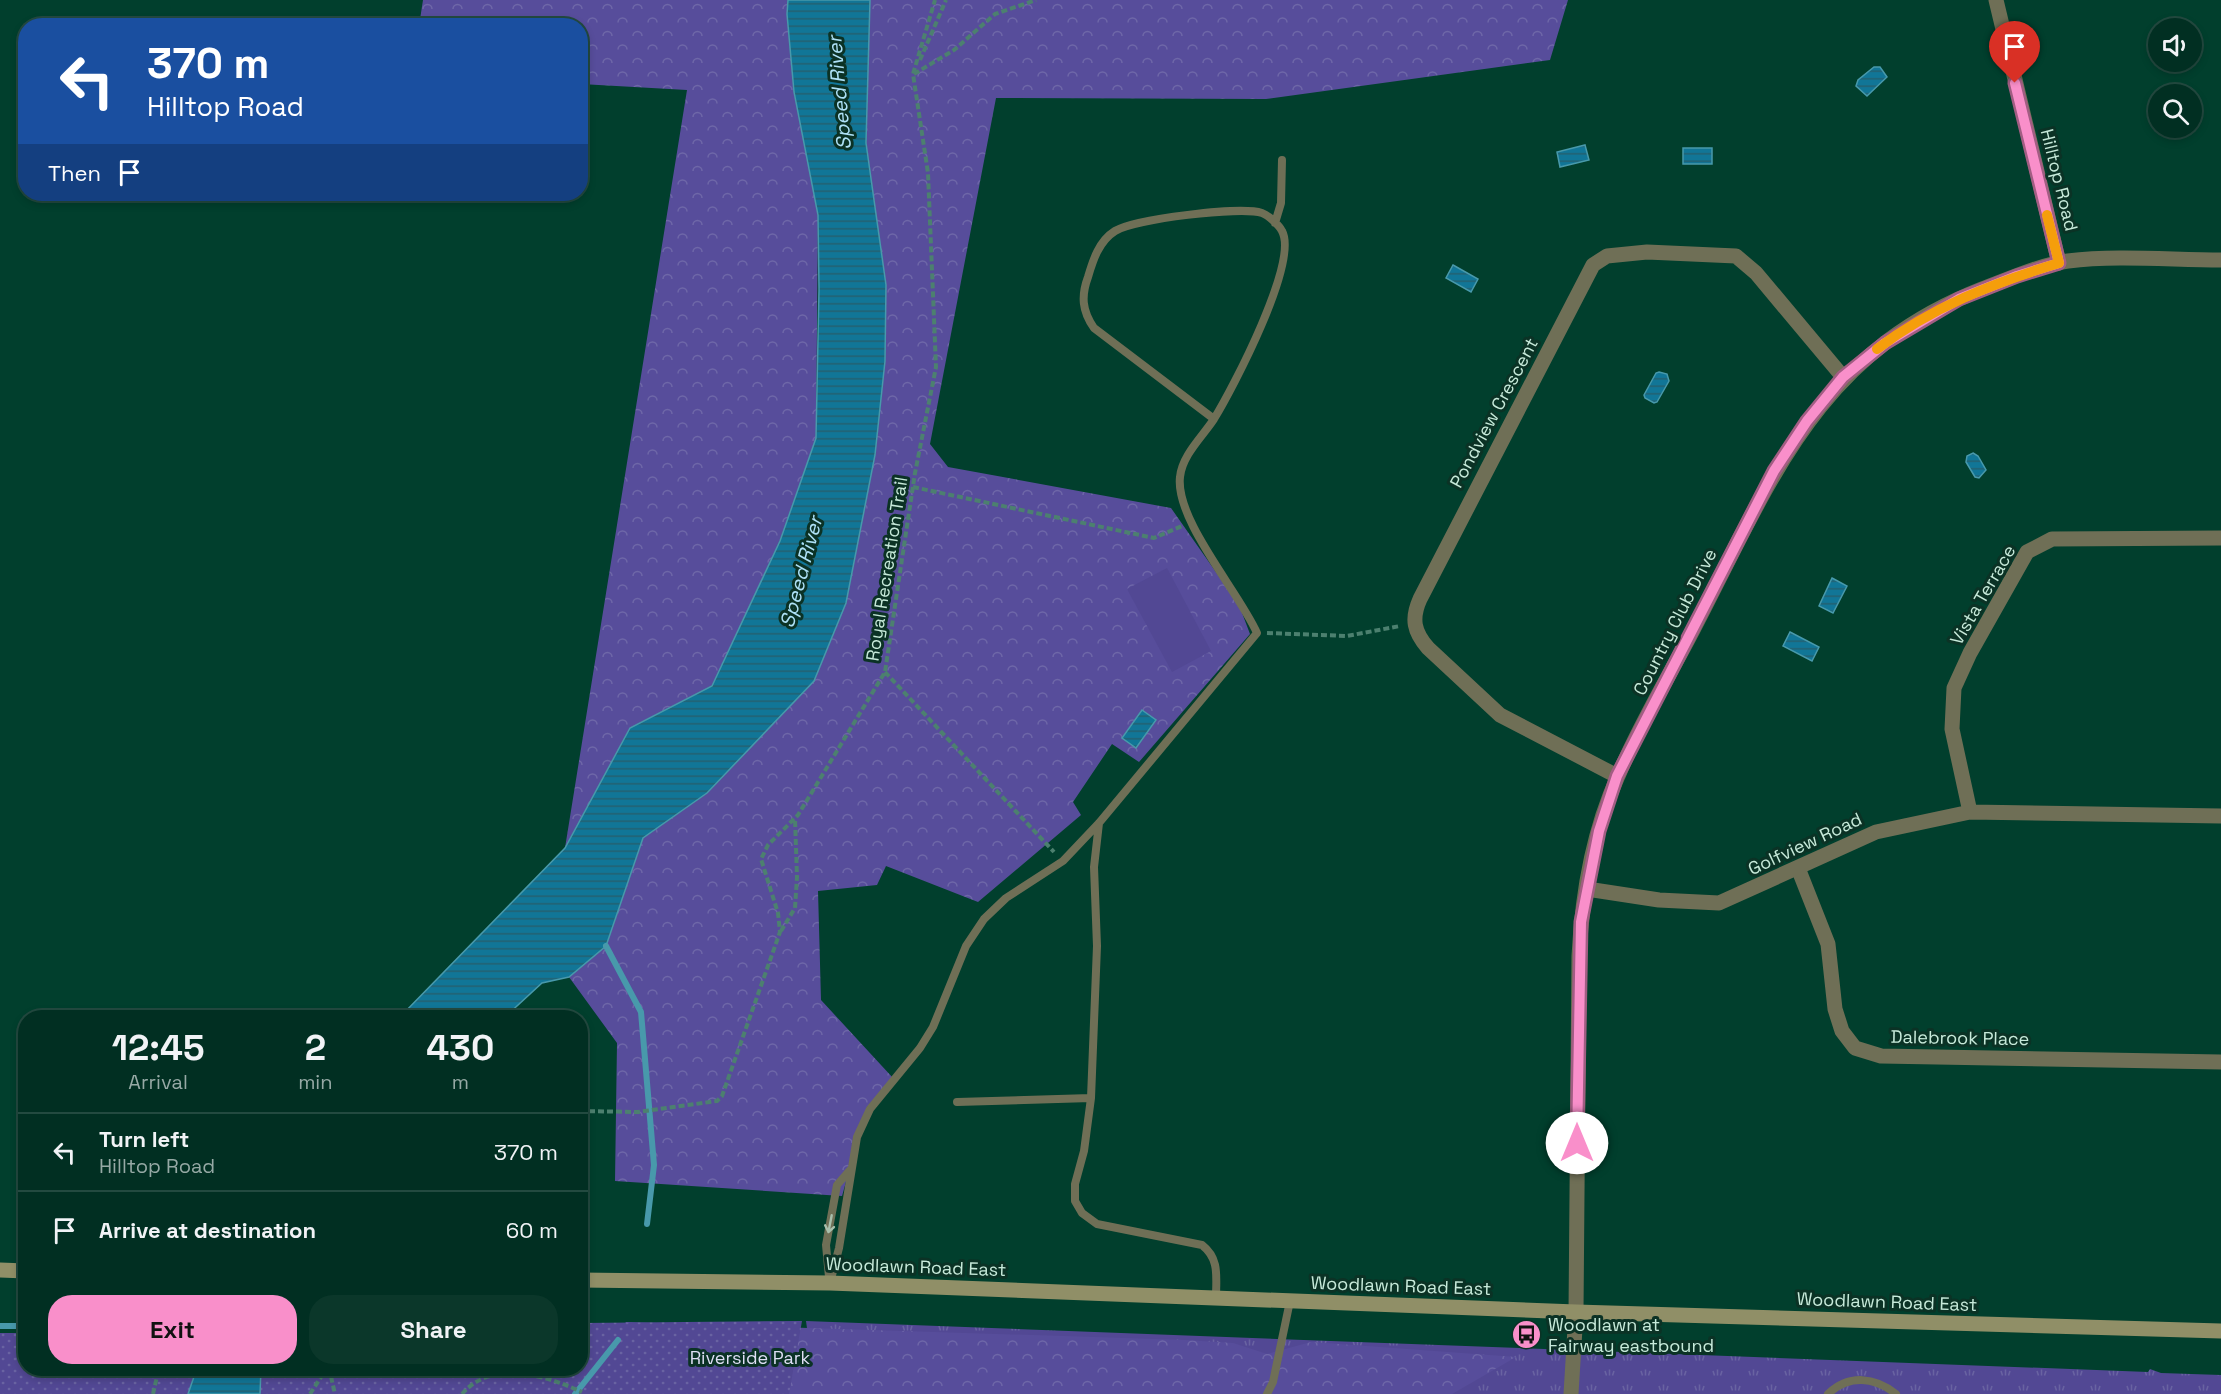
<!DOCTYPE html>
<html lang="en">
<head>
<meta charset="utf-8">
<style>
	body { margin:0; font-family:"Space Grotesk",sans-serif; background:#0b372a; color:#f1f3f6; height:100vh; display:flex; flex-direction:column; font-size:22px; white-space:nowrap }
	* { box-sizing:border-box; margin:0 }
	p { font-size:20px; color:#96a9a5 }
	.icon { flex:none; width:33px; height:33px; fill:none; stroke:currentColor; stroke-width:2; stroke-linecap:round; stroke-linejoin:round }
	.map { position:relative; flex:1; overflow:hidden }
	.details { position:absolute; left:18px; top:1010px; width:570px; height:366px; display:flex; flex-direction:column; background:#012f22; border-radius:24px; box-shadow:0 3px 9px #0003,0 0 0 2px #234a40 }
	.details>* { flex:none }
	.guide { position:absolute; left:18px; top:18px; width:570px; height:183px; border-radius:24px; box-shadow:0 3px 9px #0003,0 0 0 2px #234a40; background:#1a4fa0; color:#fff; overflow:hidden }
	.controls { position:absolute; left:2148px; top:18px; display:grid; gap:12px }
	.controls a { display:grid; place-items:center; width:54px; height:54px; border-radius:50%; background:#012f22; box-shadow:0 3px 9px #0003,0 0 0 2px #234a40; font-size:30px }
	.pin { position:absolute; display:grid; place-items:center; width:51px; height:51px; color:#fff; margin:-62px -26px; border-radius:50% 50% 50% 0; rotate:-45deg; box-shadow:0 0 6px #0007 }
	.pin .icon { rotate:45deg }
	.me { position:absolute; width:66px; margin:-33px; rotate:0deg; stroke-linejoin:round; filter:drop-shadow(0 0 4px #0008) }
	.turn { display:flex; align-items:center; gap:21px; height:126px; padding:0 30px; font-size:27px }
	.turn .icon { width:78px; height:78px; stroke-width:2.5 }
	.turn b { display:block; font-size:42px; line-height:51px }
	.then { display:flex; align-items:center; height:57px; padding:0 30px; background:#0003; gap:12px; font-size:22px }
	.eta { display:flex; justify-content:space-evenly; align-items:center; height:102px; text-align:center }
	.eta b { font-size:36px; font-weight:600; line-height:42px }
	.action { display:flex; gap:12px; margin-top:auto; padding:12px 30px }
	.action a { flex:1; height:69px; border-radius:24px; background:#f98fca; color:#111; font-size:24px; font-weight:600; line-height:69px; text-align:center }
	.action a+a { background:#0b372a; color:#f1f3f6 }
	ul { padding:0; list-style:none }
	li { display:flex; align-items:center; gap:18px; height:78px; padding:0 30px; border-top:2px solid #234a40 }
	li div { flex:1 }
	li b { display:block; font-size:22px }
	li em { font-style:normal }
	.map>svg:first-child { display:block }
</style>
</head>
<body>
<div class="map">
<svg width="2221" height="1394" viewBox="0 0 2221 1394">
	<defs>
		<pattern id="grass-tufts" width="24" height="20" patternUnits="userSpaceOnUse" patternTransform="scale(1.5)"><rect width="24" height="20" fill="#524894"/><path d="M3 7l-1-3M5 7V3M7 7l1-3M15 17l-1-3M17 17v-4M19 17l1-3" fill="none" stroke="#6963a2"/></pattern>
		<pattern id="forest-crowns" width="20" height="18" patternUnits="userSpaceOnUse" patternTransform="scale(1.5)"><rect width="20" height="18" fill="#574d9b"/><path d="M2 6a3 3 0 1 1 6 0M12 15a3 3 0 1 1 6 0" fill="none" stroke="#6e67a8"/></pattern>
		<pattern id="park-dots" width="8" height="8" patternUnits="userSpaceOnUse" patternTransform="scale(1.5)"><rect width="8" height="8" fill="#524894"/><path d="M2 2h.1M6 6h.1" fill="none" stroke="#6963a2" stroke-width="1.8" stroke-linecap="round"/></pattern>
		<pattern id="water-rules" width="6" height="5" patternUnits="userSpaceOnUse" patternTransform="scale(1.5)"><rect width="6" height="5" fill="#117697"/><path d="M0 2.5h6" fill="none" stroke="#246070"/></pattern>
	</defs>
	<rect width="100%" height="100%" fill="#013f2d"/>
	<path fill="url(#grass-tufts)" d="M806 1321 2148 1372 2150 1369 2161 1373 2221 1375V1394H816Z"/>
	<path fill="url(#forest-crowns)" d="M423 0H788L787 14 794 92 818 215 816 438 780 541 712 686 630 728 565 848 687 90 581 84 580 26H419Z
		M870 0H1568L1550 60 1266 99 996 98 930 444 948 467 1171 508 1239 605 1250 634 1139 762 1112 744 1073 802 1081 815 978 902 886 866 877 885 818 891 821 1000 893 1078 867 1107 842 1196 615 1181 617 1043 569 977 606 946 643 838 707 793 814 681 846 603 875 455 885 361 886 285 866 143Z
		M626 1322 1184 1340 1233 1343 1267 1354 1311 1342 1516 1357 1452 1394H572Z"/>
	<path fill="url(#park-dots)" d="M802 1321 789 1394H0V1333H25L26 1368H580L581 1323Z"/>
	<path fill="#524894" d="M1167 568 1211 651 1172 672 1127 589Z"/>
	<path fill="url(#water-rules)" stroke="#4899ab" stroke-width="1.5" d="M788 0H870L866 143 886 285 885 361 875 455 846 603 814 681 707 793 643 838 606 946 569 977 542 983 505 1017H400L565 848 630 728 712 686 780 541 816 438 819 289 818 215 794 92 787 14Z
		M1874 67H1880L1887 77 1867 96 1856 86 1858 80Z
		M1585 145 1589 160 1560 167 1557 152Z
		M1683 148H1712V164H1683Z
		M1453 265 1478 279 1471 292 1446 278Z
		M1659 372 1667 374 1669 381 1657 402 1654 403 1645 398 1644 395 1656 373Z
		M1973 453 1978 456 1986 470 1979 478 1975 477 1966 462 1967 456Z
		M1832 578 1847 586 1833 613 1819 606Z
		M1790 632 1819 647 1812 661 1783 646Z
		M1142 710 1156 720 1136 748 1122 738Z
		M197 1368H261L260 1394H188Z"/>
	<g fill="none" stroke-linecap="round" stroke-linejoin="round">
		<path stroke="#4899ab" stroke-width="6" d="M606 946 641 1012 654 1165 647 1224
			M0 1326H26
			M575 1394 618 1340"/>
		<path stroke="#4c806f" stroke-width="4" stroke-dasharray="6 3" stroke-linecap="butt" d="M920 60 946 0
			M914 74 954 50 995 14 1036 0
			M913 487 1154 538 1182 526
			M1267 633 1347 636 1400 626
			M885 672 1054 852
			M781 931 795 908 797 877 795 819
			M580 1111 638 1112 717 1101 722 1096 780 932 778 913 761 859 768 845 798 815 885 672 915 473 936 367 928 173 913 74 935 0
			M329 1368 335 1394
			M153 1394 159 1368
			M310 1394 327 1368
			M462 1394C492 1359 545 1375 582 1392"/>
		<path stroke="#6f6f56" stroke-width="8" d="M1275 223 1281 203 1282 160
			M1099 823 1094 867 1097 946 1091 1098 1084 1151 1075 1184V1201L1082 1213 1097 1224 1202 1245C1220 1259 1216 1277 1216 1298
			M957 1102 1091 1098
			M829 1277 826 1245 837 1185 850 1170
			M830 1283 839 1248 857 1137 870 1109 920 1048 933 1027 966 946 984 919 1006 898 1063 861 1099 823 1257 633C1239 592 1175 520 1180 477 1182 455 1203 436 1214 419 1233 388 1299 262 1282 231 1279 225 1268 215 1262 213 1241 206 1134 219 1115 231 1099 241 1093 260 1088 277 1081 296 1082 311 1094 328L1214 419
			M1267 1394 1273 1382 1290 1301
			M1828 1394C1849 1374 1875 1377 1896 1394"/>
		<path stroke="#6f6f56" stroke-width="15" d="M1996 0 2059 263
			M1617 776 1500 715 1428 648C1414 632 1411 619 1420 599L1593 265 1607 256 1647 252 1736 256 1756 273 1843 377
			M1970 812 1952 729 1954 688 1970 653 2027 552 2052 539 2221 538
			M1798 868 1828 944 1835 1009 1842 1031 1855 1048 1881 1056 2221 1062
			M1587 889 1659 900 1719 903 1876 832 1970 812 2221 816
			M1571 1394 1576 1312 1579 956C1582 896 1593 831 1618 776 1639 726 1668 678 1693 630 1770 483 1814 355 1982 289 2009 279 2039 265 2068 261 2117 255 2171 260 2221 260"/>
		<path stroke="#908f67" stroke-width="15" d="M0 1270 26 1271
			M580 1280 830 1283 1576 1312 2221 1331"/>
	</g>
	<defs><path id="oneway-shaft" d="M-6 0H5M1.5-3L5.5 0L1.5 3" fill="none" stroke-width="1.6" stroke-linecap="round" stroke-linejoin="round" transform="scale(1.5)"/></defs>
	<use stroke="#a8bfac" href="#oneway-shaft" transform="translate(830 1224) rotate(101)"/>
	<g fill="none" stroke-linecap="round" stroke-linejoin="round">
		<defs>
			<path id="route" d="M1577 1143 1581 922 1599 831 1617 776 1774 471 1807 421 1843 377 1885 343 1959 299 2017 276 2059 263 2015 83"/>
		</defs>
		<use href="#route" stroke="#a25d83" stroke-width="15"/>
		<use href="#route" stroke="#f98fca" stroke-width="10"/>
		<path stroke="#f59e0b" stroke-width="10" d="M1877 349C1932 307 1993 283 2059 263L2047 215"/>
	</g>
	<defs>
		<symbol id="bus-disc" viewBox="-11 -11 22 22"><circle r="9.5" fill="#f98fca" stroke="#0b3225"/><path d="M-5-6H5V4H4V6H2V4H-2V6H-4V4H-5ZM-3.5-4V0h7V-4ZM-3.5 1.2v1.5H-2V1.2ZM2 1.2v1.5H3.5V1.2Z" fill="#111"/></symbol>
	</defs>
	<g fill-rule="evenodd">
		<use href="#bus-disc" x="1510" y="1318" width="33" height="33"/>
	</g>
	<g text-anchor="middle" stroke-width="6" stroke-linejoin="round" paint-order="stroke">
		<g font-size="18" fill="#c7eada" stroke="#0b3225">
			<text transform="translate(2059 180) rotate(76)" y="6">Hilltop Road</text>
			<text transform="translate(1494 413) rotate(-62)" y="6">Pondview Crescent</text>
			<text transform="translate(887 569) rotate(-81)" y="6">Royal Recreation Trail</text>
			<text transform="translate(1983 595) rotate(-60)" y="6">Vista Terrace</text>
			<text transform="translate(1675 622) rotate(-63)" y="6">Country Club Drive</text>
			<text transform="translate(1805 844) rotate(-25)" y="6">Golfview Road</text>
			<text transform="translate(1960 1038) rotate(1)" y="6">Dalebrook Place</text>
			<text transform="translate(916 1267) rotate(2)" y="6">Woodlawn Road East</text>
			<text transform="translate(1401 1286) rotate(2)" y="6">Woodlawn Road East</text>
			<text transform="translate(1887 1302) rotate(2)" y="6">Woodlawn Road East</text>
		</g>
		<g font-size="18" fill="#c7eada" stroke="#0b3225" text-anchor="start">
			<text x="1548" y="1331">Woodlawn at<tspan x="1548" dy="21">Fairway eastbound</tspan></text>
		</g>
		<g font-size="18" fill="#dfdff5" stroke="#0b3225">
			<text x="750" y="1364">Riverside Park</text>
		</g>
		<g font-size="20" font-style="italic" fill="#aee1f7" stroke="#0b3225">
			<text transform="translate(839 93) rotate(-95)" y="7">Speed River</text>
			<text transform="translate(801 572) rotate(-75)" y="7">Speed River</text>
		</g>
	</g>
</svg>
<div class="controls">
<a><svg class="icon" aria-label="sound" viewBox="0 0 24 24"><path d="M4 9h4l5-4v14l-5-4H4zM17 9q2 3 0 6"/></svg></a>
<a><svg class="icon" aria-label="search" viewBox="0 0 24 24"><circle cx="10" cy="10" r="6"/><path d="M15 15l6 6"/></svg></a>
</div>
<div class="pin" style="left:2015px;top:83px;background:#d93025"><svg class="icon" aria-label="arrive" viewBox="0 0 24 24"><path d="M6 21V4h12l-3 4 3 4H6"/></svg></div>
<svg class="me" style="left:1577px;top:1143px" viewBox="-20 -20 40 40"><circle r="19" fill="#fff"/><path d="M0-13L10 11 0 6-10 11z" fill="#f98fca"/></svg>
<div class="guide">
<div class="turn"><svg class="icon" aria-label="left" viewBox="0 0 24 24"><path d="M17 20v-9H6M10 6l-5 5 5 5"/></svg><div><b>370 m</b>Hilltop Road</div></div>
<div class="then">Then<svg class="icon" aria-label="arrive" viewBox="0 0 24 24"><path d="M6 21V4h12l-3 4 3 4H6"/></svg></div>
</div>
<section class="details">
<div class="eta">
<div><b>12:45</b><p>Arrival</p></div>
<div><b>2</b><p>min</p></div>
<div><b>430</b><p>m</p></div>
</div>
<ul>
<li><svg class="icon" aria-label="left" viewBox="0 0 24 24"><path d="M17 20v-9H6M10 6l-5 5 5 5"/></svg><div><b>Turn left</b><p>Hilltop Road</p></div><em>370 m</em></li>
<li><svg class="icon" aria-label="arrive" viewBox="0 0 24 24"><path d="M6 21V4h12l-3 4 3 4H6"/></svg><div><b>Arrive at destination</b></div><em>60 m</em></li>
</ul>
<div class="action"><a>Exit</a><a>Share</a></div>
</section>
</div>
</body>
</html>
